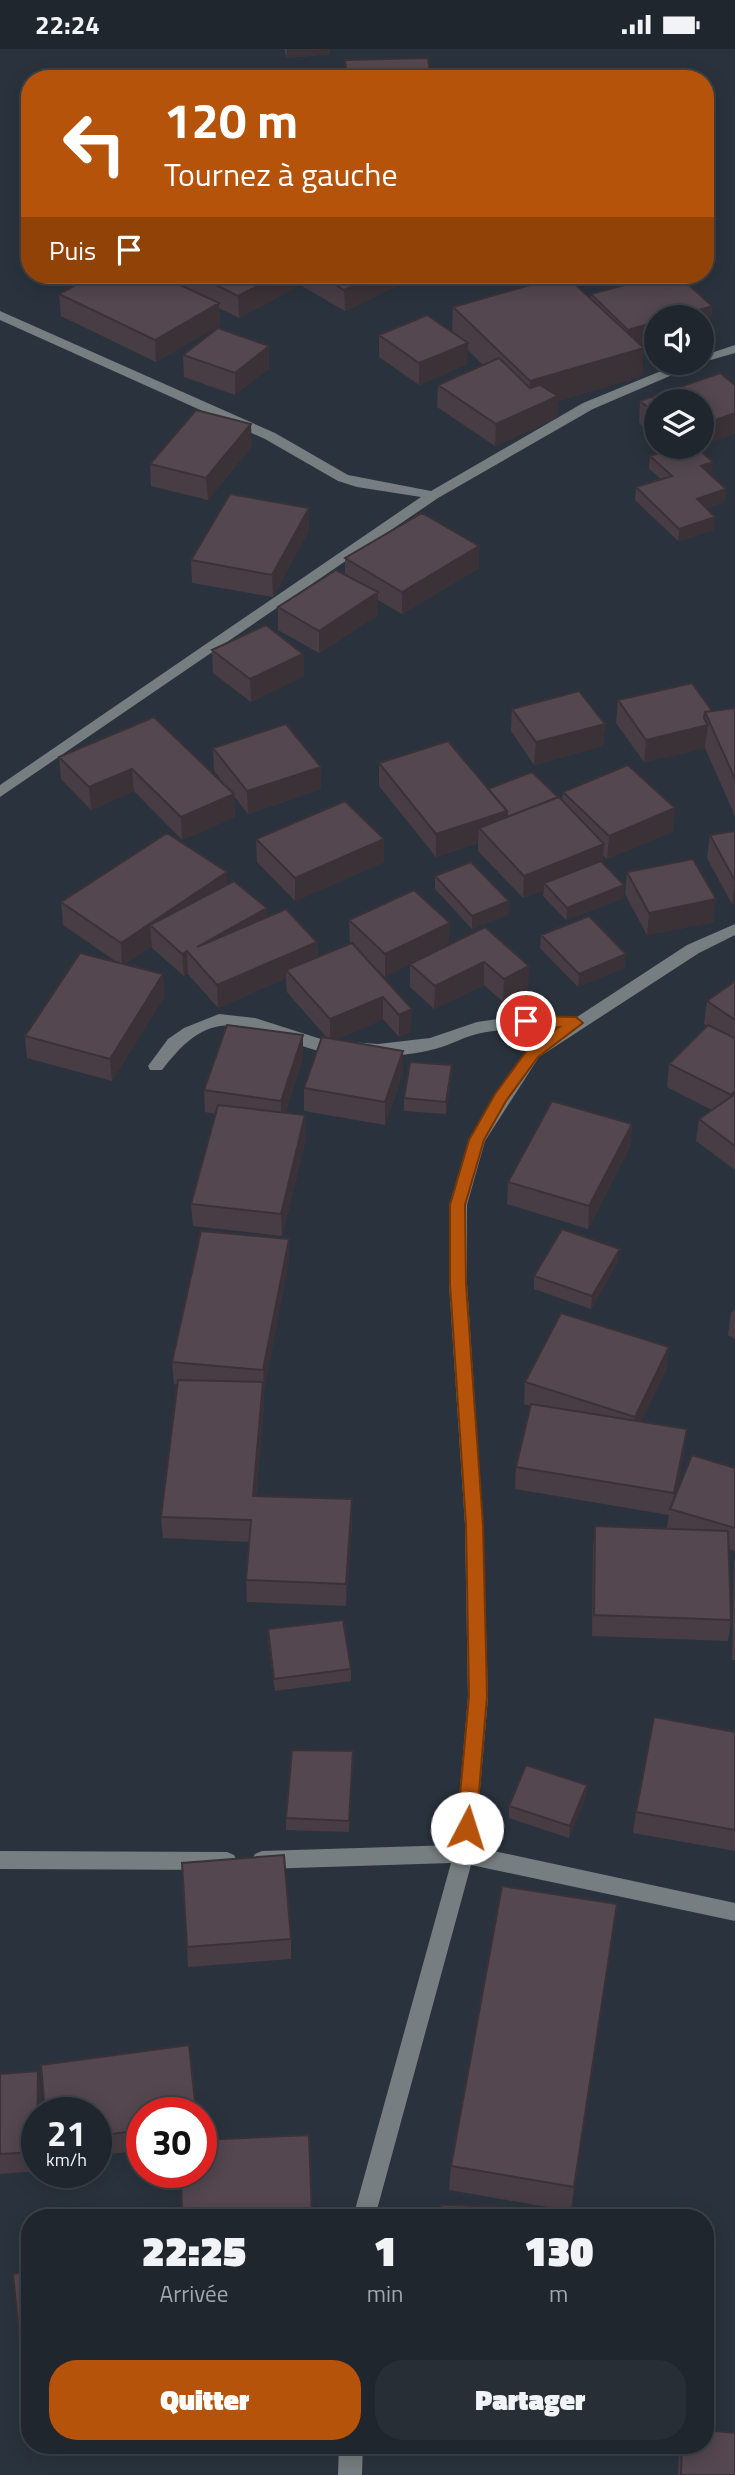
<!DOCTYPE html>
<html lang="fr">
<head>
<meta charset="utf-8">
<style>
	body { margin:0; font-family:"Titillium Web",sans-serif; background:#282e36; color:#f1f3f6; height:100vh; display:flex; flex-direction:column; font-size:26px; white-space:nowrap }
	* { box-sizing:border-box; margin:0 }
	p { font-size:23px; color:#a2a5aa }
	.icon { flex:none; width:38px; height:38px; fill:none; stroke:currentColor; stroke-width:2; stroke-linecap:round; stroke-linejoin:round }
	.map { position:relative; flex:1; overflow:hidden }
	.panel { position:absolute; left:21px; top:2160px; width:693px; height:245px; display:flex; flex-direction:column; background:#20262e; border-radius:28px; box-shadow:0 4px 18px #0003,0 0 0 2px #3d434a }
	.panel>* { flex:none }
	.banner { position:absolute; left:21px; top:21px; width:693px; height:214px; border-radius:28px; box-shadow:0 4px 18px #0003,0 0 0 2px #3d434a; background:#b45309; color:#fff; overflow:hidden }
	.tools { position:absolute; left:644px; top:256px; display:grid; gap:14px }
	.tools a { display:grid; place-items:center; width:70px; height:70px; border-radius:50%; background:#20262e; box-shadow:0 4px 18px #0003,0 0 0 2px #3d434a; font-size:35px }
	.speed { position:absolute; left:21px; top:2048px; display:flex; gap:14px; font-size:35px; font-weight:700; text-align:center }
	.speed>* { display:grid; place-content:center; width:91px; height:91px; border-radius:50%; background:#20262e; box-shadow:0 4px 18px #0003,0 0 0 2px #3d434a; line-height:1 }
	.speed small { font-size:18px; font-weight:400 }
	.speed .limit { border:10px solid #d22; background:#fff; color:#111 }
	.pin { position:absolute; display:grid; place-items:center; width:60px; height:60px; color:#fff; margin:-30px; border:4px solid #fff; border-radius:50%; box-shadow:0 2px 7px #0007 }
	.me { position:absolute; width:77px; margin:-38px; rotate:5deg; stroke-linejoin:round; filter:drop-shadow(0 0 5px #0008) }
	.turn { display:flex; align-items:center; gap:24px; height:147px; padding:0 28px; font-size:32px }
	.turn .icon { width:91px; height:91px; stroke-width:2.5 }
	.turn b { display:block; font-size:49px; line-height:60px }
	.then { display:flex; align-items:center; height:66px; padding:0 28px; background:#0003; gap:14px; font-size:26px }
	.eta { display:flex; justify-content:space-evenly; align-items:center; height:119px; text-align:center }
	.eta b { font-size:42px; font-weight:800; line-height:49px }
	.cta { display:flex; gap:14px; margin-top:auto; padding:14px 28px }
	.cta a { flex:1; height:80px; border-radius:28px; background:#b45309; color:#fff; font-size:28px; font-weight:800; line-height:80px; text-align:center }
	.cta a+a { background:#282e36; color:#f1f3f6 }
	.status { display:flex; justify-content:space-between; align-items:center; height:49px; padding:0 35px; background:#20262e; direction:ltr }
	.status svg { height:19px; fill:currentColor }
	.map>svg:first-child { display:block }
</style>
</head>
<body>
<div class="status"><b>22:24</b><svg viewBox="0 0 49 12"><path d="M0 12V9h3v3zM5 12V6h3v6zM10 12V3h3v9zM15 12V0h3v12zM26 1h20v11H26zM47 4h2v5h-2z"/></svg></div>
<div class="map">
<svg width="735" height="2426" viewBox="0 0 735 2426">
	<rect width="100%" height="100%" fill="#2a333d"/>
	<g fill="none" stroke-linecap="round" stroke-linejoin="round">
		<path fill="#777e81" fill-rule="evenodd" d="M0 262 275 384 348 426 431 442 583 354 683 313H702V307L735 296V304L700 314 593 360 438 449 0 748V736L421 448 357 438 338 432 265 390 0 271Z
			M735 875V886L699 904 539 1008 485 1092 467 1156V1235L483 1476 488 1648 475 1798 735 1854V1872L471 1816 375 2168H353L451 1814 262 1820 255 1817 252 1811 255 1805 262 1802 455 1796 468 1648 465 1476 449 1235V1156L471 1087 527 1000 561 978C534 978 507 979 481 984 465 987 451 996 435 1000 401 1009 358 1009 323 1003 292 997 253 972 220 977 194 981 177 1002 162 1021H150L148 1017 168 990 184 979 219 965 255 969 324 991 378 995 430 989 477 973 526 966 577 968 687 896Z
			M0 1802 227 1803 234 1806 237 1812 234 1818 227 1821 0 1820Z
			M339 2396H363L362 2426H338Z"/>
	</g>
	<path fill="#483d44" d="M284 0H330V5L287 9Z
		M182 226H400L399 236 345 262 300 236 239 269 219 259 220 276 156 313 61 267 59 245 182 237Z
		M565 226 591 250V245L662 226H678L712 257 710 279 702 282V268H656V295L644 298 642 327 558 352 557 369 495 397 437 358 438 336 483 316 467 300V315L419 336 379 308V286L427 266 452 283 453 258Z
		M183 306 269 319 235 346 184 328Z
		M640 352H656V388L639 374Z
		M252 397 208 451 151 437 150 415Z
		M667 397H702L697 399 725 453 706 459 714 481 678 492 635 451 636 438 661 430 649 420 650 407 671 400Z
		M309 459V481L273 548 192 534 191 511Z
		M345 509 479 519 402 565 378 551V566L319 604 278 581V558L345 526Z
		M212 601 303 605 304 627 251 653 213 624Z
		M618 651 712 662 735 659V767L705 699 644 713 616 674Z
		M512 660 605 675 603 697 534 716 511 682Z
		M154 668 228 740 214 722 213 699 321 718V740L248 765 234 747 235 768 182 791 134 742 91 761 61 730 59 708Z
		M379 714 488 740 558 748 557 749 562 751 563 743 673 782 607 810 603 806V814L624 836 623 849 566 871 543 847 544 841 523 849 478 802V794L436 808 379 737Z
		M735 782V854L732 855 707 809 710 786Z
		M256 790H384V813L295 852 257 813Z
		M627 823 714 873 647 886 625 845Z
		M435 827 509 865 472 880 435 840Z
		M227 836 267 859V868L317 893 318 908 350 895 349 871 449 896 485 878 528 940 503 953 484 936 434 960 410 938V915L385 928 366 910 411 983 399 988 383 970 335 991 403 1002V1024L385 1076 304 1062V1039L327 989 287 943 286 929 218 959 188 925 184 927 152 899V897L124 915 163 925 164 948 112 1032 27 1009 25 987 118 914 63 876 61 853Z
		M541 886 625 918 578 938 540 899Z
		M735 932V1121L696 1092 699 1070 712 1061 667 1038 669 1015 707 977 704 975 707 952Z
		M303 1009 285 1064 306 1089 282 1187 193 1177 191 1155 215 1065 205 1063 204 1041Z
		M452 1016 451 1029 446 1065 404 1062V1049Z
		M632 1075 630 1097 588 1180 507 1155 508 1133Z
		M289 1212 263 1343 264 1356 256 1447 352 1472 346 1557 247 1553 246 1531 249 1493 163 1489 161 1468 177 1336 174 1335 172 1313Z
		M618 1212 591 1260 534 1240V1227Z
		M735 1260V1290L728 1286 731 1264Z
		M669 1298 666 1321 641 1373 684 1402 676 1445 735 1419V1502L729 1500 731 1571 728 1592 592 1587 593 1498 595 1477 667 1479 669 1466 515 1440 516 1418 531 1357 524 1355 525 1333Z
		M735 1508V1611H732L734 1516Z
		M268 1580 351 1620V1632L275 1642 268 1592Z
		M735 1683V1802L633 1784 636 1763Z
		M353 1702 349 1783 286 1781V1769Z
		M587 1736 586 1747 569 1789 509 1769V1757Z
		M617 1855 571 2162 449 2141 451 2117Z
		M291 1890V1910L188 1918 187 1898Z
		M0 2025 41 2042 37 2063V2122L0 2125Z
		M96 2063H142V2101L96 2107Z
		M679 2396H705L735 2426H678Z"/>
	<path fill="#3b3237" d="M287 0H330V5L287 9Z
		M278 226H300V236L239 269 238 247Z
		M376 226H400L399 236 345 262 344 241Z
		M219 254 220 276 156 313 155 291Z
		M712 257 710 279 702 282V268H676Z
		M656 273V295L626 303 628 281Z
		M468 294 467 315 419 336V314Z
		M269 297V319L235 346V324Z
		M644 299 642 327 558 352 557 369 495 397 496 375 529 360 530 332Z
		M735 364V385L702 397V376Z
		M251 375 252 397 208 451 206 429Z
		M713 413 711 425 700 429 701 417Z
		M726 440 725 453 695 463 697 450Z
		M309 459V481L273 548 272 526Z
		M715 468 714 481 678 492 679 480Z
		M479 497V519L402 565V543Z
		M378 543V566L319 604V582Z
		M303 605 304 627 251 653 250 630Z
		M605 675 603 697 534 716 536 693Z
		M708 676 705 699 644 713 646 691Z
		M321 718V740L248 765 247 742Z
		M132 720 134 742 91 761 89 738Z
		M234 745 235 768 182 791 181 768Z
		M675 759 673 782 607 810 609 787Z
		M507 762 506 785 479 779 478 794 436 808V785Z
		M384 790V813L295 852V829Z
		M604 795 602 818 544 834V841L523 849 524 827Z
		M227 823 228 846 150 876 152 897 122 917 121 894Z
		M735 832V854L732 855Z
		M624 836 623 849 566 871 567 859Z
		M716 850 714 873 647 886 649 864Z
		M509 852V865L472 880V867Z
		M267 859V882L197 898Z
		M450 874 449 896 385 928V905Z
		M317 893 318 916 286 921V929L218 959 217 936Z
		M187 902 188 925 184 927 182 905Z
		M626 905 625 918 578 938 579 925Z
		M484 913V936L434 960 435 937Z
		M529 917 528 940 503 953 504 930Z
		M163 925 164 948 112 1032 110 1010Z
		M383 948V970L330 993V970Z
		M412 960 411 983 399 988V966Z
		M303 986V1009L281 1075V1052Z
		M403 1002V1024L385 1076V1053Z
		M452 1016 451 1029 446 1065V1053Z
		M305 1066 306 1089 282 1187 281 1165Z
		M632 1075 630 1097 588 1180 589 1157Z
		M289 1190V1212L264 1343 263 1321Z
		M620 1200 618 1212 591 1260 592 1247Z
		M669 1298 666 1321 633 1390 635 1368Z
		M263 1333 264 1356 254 1469 253 1447Z
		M687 1380 684 1402 673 1461 674 1444Z
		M352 1450V1472L346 1557V1535Z
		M353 1702V1714L349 1783V1772Z
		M587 1736 586 1747 569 1789 570 1777Z
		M617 1855 613 1881 571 2162 574 2138Z
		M38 2022 41 2042V2063H38Z"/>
	<path fill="#54474f" stroke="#3b3237" stroke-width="2" d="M428 9 431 30H347L345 11Z
		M94 226H159L219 254 155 291 59 245Z
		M196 226H278L238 247Z
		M319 226H376L344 241Z
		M565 226 644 299 530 332 453 258Z
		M662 226H678L712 257 676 268H656V273L628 281 591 245Z
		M427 266 468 294 419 314 379 286Z
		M218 279 269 297 235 324 183 306Z
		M499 309 530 339 540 336 558 347 496 375 438 336Z
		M720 324 735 336V364L702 376V352H656V365L640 352Z
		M196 361 251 375 206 429 150 415Z
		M679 397H695L713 413 701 417 726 440 697 450 715 468 679 480 636 438 672 427 650 407Z
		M230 445 309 459 272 526 191 511Z
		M422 464 479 497 402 543 345 509Z
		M336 521 378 543 319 582 278 558Z
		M266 576 303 605 250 630 212 601Z
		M692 634 712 662 705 663 704 669 708 676 646 691 618 651Z
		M579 642 605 675 536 693 512 660Z
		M735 659V730L705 663Z
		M154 668 234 745 181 768 132 720 89 738 59 708Z
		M286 675 321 718 247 742 213 699Z
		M448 692 507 762 436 785 379 714Z
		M628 716 675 759 609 787 563 743Z
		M532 723 558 748 507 768V762L488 740Z
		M559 748 604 795 524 827 479 779Z
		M345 752 384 790 295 829 256 790Z
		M735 782V832L710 786Z
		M167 784 227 823 121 894 61 853Z
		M693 810 716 850 649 864 627 823Z
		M601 812 624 836 567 859 544 834Z
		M471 813 509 852 472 867 435 827Z
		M234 832 267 859 197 898 286 860 317 893 217 936 187 902 182 905 150 876Z
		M414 841 450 874 385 905 349 871Z
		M589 867 626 905 579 925 541 886Z
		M485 878 529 917 504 930 484 913 435 937 410 915Z
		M352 894 412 960 399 966 383 948 330 970 286 921Z
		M80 904 163 925 110 1010 25 987Z
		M735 932V971L707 952Z
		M227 976 303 986 281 1052 204 1041Z
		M708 976 735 989V1042L731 1046 669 1015Z
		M322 988 403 1002 385 1053 304 1039Z
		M410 1013 452 1016 446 1053 404 1049Z
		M735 1045V1097L699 1070Z
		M552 1052 632 1075 589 1157 508 1133Z
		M218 1056 305 1066 281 1165 191 1155Z
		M562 1180 620 1200 592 1247 534 1227Z
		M201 1182 289 1190 263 1321 172 1313Z
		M561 1264 669 1298 635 1368 525 1333Z
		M178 1331 263 1333 253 1447 352 1450 346 1535 246 1531 251 1471 161 1468Z
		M531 1355 687 1380 674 1444 516 1418Z
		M692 1406 735 1419V1479L670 1460Z
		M595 1477 728 1482 731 1571 594 1566Z
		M343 1571 351 1620 274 1630 268 1580Z
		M654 1668 735 1683V1781L636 1763Z
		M292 1701 353 1702 349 1772 286 1769Z
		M526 1716 587 1736 570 1777 509 1757Z
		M284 1806 291 1890 187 1898 182 1814Z
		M502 1837 617 1855 574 2138 451 2117Z
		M189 1996 196 2063H142V2081L96 2087V2063H45L41 2016Z
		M38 2022 37 2103 0 2105V2025Z
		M309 2086 312 2168H182L181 2123H201V2091Z
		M441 2156 542 2159V2168H441Z
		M30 2222V2381H29L13 2225Z
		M705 2381 735 2384V2426H681L682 2396H705Z"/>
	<path fill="#b45309" stroke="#753606" stroke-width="2" d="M526 967 576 968 583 974 538 1008 506 1052 484 1091 465 1156 466 1235 483 1476 487 1647 476 1779 473 1784H460L457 1779 469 1647 466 1476 450 1235V1156L469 1091 495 1045 528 1000 559 978 521 976 518 972Z"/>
</svg>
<div class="tools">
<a><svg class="icon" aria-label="sound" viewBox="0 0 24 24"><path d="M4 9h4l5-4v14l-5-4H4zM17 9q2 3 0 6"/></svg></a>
<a><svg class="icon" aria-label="layers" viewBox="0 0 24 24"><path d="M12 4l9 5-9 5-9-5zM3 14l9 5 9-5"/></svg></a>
</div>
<div class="speed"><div>21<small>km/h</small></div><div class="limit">30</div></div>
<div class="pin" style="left:526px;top:972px;background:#d93025"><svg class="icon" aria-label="arrive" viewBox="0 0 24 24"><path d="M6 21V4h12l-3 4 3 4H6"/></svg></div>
<svg class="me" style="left:467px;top:1779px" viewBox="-20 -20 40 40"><circle r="19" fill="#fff"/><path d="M0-13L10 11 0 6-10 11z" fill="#b45309"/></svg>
<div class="banner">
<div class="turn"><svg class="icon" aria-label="left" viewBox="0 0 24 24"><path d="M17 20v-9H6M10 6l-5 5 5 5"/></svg><div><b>120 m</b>Tournez à gauche</div></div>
<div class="then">Puis<svg class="icon" aria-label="arrive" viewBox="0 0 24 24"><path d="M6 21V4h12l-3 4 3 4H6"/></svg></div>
</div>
<section class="panel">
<div class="eta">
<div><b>22:25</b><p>Arrivée</p></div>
<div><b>1</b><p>min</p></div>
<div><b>130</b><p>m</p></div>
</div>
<div class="cta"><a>Quitter</a><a>Partager</a></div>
</section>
</div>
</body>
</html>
